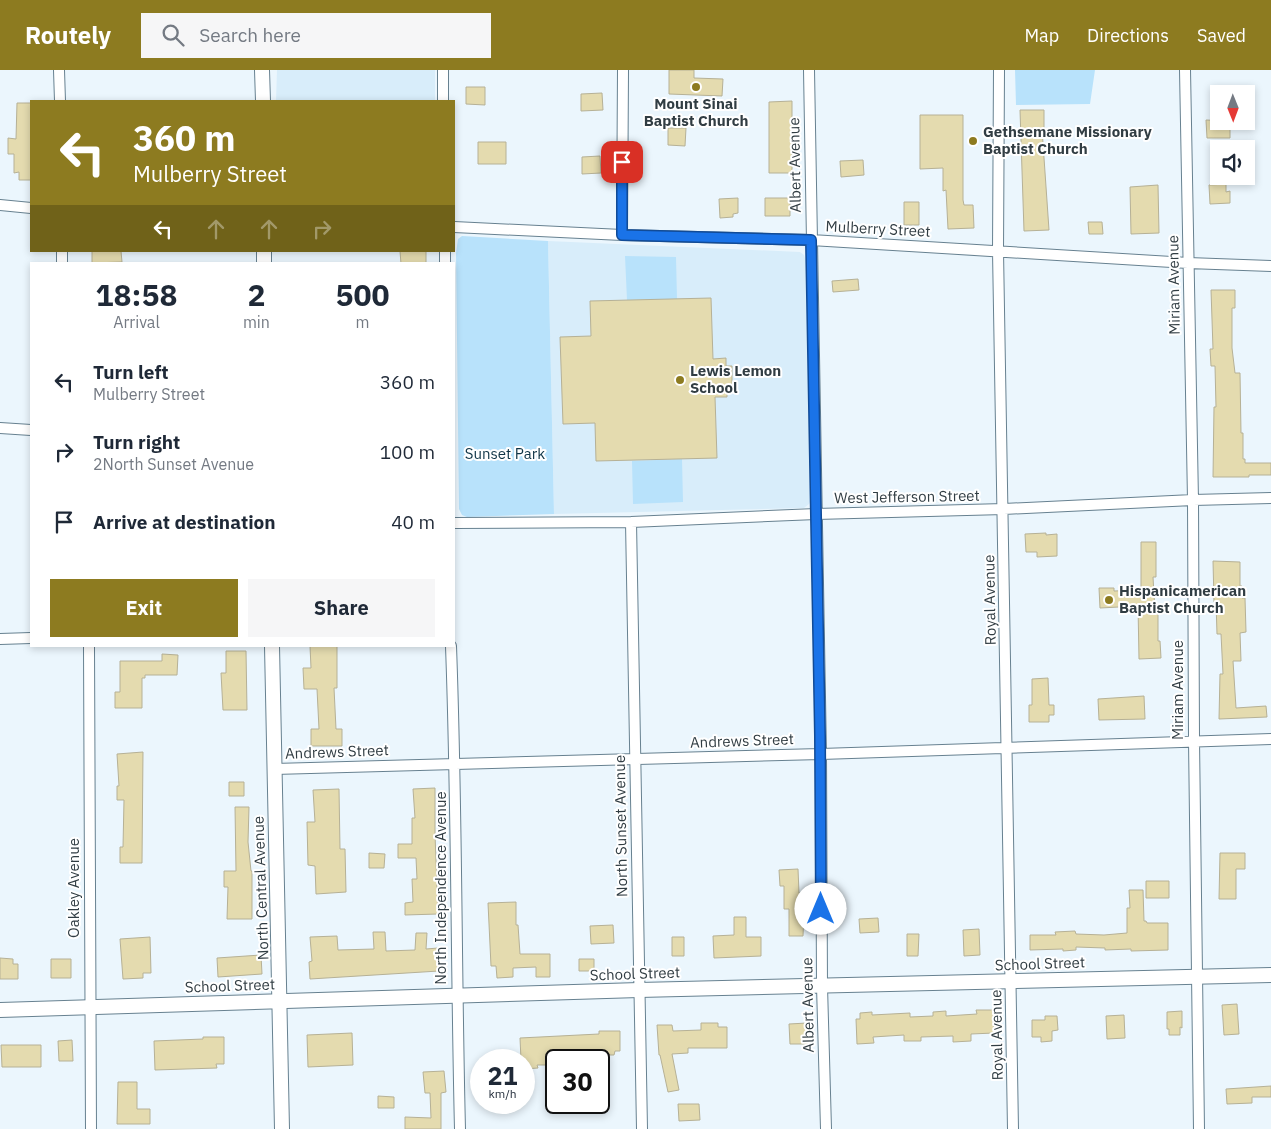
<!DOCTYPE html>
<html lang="en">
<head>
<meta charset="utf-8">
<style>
	body { margin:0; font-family:"IBM Plex Sans",sans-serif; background:#f6f6f7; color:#1f2937; height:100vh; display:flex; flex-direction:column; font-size:19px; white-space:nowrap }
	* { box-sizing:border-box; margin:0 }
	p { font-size:16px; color:#747a83 }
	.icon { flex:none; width:28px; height:28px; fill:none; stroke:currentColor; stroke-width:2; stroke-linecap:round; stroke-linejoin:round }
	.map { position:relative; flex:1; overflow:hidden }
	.drawer { position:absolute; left:30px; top:192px; width:425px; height:385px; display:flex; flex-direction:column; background:#fff; border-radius:0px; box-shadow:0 2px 8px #0003 }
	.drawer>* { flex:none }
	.banner { position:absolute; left:30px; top:30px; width:425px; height:152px; border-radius:0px; box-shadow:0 2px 8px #0003; background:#8d7b20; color:#fff; overflow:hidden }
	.needle { width:32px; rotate:179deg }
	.tools { position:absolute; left:1210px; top:15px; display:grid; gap:10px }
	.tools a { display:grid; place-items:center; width:45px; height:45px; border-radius:0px; background:#fff; box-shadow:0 2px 8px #0003; font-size:25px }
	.speed { position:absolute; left:470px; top:979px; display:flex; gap:10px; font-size:25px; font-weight:700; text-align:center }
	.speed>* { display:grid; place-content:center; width:65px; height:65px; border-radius:50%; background:#fff; box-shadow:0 2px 8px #0003; line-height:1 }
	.speed small { font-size:12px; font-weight:400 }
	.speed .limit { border:2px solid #111; border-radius:8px; background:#fff; color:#111 }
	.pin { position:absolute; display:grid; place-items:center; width:42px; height:42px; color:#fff; margin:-21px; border-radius:10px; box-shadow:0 2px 8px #0006 }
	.me { position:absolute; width:55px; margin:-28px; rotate:0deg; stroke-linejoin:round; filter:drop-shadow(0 0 4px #0008) }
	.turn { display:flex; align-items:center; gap:18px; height:105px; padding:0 20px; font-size:22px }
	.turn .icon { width:65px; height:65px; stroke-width:2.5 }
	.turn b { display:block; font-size:35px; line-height:42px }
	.lanes { display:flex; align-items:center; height:48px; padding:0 20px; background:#0003; justify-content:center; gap:25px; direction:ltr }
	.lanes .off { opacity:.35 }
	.eta { display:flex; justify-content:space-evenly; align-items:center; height:85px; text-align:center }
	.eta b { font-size:30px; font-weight:700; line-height:35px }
	.cta { display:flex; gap:10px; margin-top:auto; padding:10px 20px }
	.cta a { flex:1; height:58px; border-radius:0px; background:#8d7b20; color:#fff; font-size:20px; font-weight:700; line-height:58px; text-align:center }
	.cta a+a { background:#f6f6f7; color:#1f2937 }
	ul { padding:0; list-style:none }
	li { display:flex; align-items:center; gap:15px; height:70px; padding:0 20px }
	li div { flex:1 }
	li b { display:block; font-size:19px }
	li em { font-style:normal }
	header { display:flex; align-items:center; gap:30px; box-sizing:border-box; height:70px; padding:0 25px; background:#8d7b20; color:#fff }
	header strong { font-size:24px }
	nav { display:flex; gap:28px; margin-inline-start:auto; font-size:18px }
	.search { width:350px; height:45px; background:#f6f6f7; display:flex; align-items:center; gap:12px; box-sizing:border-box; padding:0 18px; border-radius:0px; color:#747a83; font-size:19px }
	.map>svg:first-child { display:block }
</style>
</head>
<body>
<header>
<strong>Routely</strong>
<div class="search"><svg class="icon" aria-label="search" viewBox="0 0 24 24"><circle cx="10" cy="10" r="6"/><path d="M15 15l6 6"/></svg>Search here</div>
<nav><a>Map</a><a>Directions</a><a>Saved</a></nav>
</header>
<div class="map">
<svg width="1271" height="1059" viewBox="0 0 1271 1059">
	<rect width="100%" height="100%" fill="#ebf6fd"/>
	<path fill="#d8edfa" d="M277 0H435V31H276Z
		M548 171 800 182 804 185 806 191 812 429 809 434 804 438 554 444Z"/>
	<path fill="#b8e2fb" d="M1015 0H1095L1090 34 1016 35Z
		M462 166 548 171 554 444 467 447 462 445 459 439 456 183 458 169Z
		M625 186 676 187 677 229 627 230Z
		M682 389 683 432 633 434 632 391Z"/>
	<path fill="#e4dbaf" stroke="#b6b196" d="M669 0H694V8L723 9 722 26 669 24Z
		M466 17H485V35L466 34Z
		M602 23 603 40 581 41V24Z
		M792 31V103H769V32Z
		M17 33H31V110H19V102L14 103V84H8V68L16 69Z
		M1020 40H1044V59H1042L1049 160 1024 161Z
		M920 45H963V130L964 135H973L974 158 948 159 946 120 943 121V98L920 99Z
		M1206 50 1230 51V68H1207Z
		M668 58H686L685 76 668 75Z
		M478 72H506V94H478Z
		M600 86 601 103 582 104V87Z
		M863 90 864 105 841 107 840 91Z
		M1226 114V122L1230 121V133L1210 134 1209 115Z
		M1158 115 1159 163 1131 164 1130 117Z
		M738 128V143L733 144V147L720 148 719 129Z
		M765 128H790V146H765Z
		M904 132H919V155H904Z
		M1088 152H1102L1103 164H1089Z
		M92 181H121L122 192 92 193Z
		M400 181H426V194H401Z
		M858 209 859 220 833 222 832 211Z
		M1211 220H1235V238H1232V278L1235 303H1240L1241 363H1243V389H1245V393H1271V405H1249V407H1213L1214 337H1216L1215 296H1211L1210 279H1213Z
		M711 228 713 289 726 288V296H732V318H727V327H715L717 388 596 391 595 353 563 354 560 267 591 266 590 231Z
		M1046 463V465L1057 464V486L1037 487V482H1026L1025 464Z
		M1141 472H1156V507H1153L1155 542H1158V571H1160L1161 588 1139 589 1138 536 1100 538 1099 518H1114V521L1141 520Z
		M1213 491 1240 492V516H1242V528H1245L1246 562 1240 563 1241 591H1233L1236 638 1266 636 1267 647 1219 649 1220 604H1223L1221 564H1217L1216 532H1214Z
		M310 576H337V618H334L336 659H342V676H311V659H319L317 619H304L303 598H311Z
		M226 581H246L247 640H223L221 603H226Z
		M162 584 178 585 177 605H145V608H142V638H115V622H120V591H162Z
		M1048 608 1049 635H1054V645H1049V652H1029V635H1032V609Z
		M1144 626 1145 649 1099 650 1098 629Z
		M143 682 142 793H120V777H123L124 730H117V716H119L117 684Z
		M229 712H244V726H229Z
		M435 718V764L438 844 405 845V833L413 832 412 809H417L416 788H398V774H412V748H415L413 719Z
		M339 719 340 779H345L346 822 316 824 315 796 308 795 307 752H315L313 720Z
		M235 737H249L248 772 251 801H252V849H227L228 817H224V801H236Z
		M369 783 385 784 384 798H369Z
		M1220 783H1245V799H1236V829H1219Z
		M798 799 799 823H802L804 844 803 866H789V839H784V816H780L779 800Z
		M1146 811H1169V828H1146Z
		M1129 820H1143L1144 851H1146L1147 853H1168V880L1131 881V879L1105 880V878L1076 877V880L1063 881V879L1030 880V865H1056L1055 862 1075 861 1076 864 1104 865 1127 863V838H1130Z
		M516 832V855H518L520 884H550V907H536V897L513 898V907L497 908 496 896H491L488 833Z
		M734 847H746V867H761V886L714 888 713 866 734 865Z
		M878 848 879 862 860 863 859 849Z
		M613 855 614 873 591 874 590 856Z
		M979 859 980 885 964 886 963 860Z
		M373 862H385L386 881 415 880 416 863H427L426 879 438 878 439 901 310 909 309 892 312 891 310 867 337 866 338 880 374 879Z
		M907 864H919L918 886H907Z
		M150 867 151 903H143V908L123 909 120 869Z
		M672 867H684V886H672Z
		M261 885 262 904 218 907 217 888Z
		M0 888 13 889V894H18V909H0Z
		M51 889H71V908H51Z
		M579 889H594V901H579Z
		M1237 934 1239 964 1224 965 1222 935Z
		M976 940H993L994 963 971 964V971L953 972V966L921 967V971H904V965L873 967 874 973 857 974 856 949H860V943L872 942V945L910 943V947L933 946V942L946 941V946L977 944Z
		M1182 941V958L1180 957V965H1169V959H1167V942Z
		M1124 945 1125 968 1107 969 1106 946Z
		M1045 946H1057L1058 960 1052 961V971L1041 972V967H1032V950H1045Z
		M701 953H718V957H727V978H688V983L672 984 679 1020 668 1022 660 985H659L657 955H672L673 961 701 960Z
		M807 953 808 974H790L789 954Z
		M599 961H620V981H615L614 985H603V990H584V981L560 982V990H556V995H537L538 998 524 999V990H521L520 968 599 964Z
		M352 963 353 995 308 997 307 965Z
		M203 967H224V994H216L217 998 155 1000 154 971 203 969Z
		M72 970 73 991H59L58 971Z
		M1 975H41V997H2Z
		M444 1001 446 1022 441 1023V1059H405V1047L431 1048 430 1023H425L423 1002Z
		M118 1012H137V1039H150V1054H117Z
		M1271 1016V1027H1252V1033L1227 1034 1226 1019Z
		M378 1026 394 1027V1038H378Z
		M678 1034H699L700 1050 679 1051Z"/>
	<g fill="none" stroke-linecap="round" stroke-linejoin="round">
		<defs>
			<path id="street" d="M59 0 60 31
				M443 0V31
				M809 0 821 684 822 916 826 1059
				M999 0 998 181 1013 1059
				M1185 0 1193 430 1194 670 1199 1059
				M0 135 31 138
				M454 157 622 165 811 170 1188 193 1271 196
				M622 165 623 0
				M62 181V194
				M445 181V194
				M0 358 31 360
				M631 452 642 1059
				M454 453 631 452 816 444 1004 439 1193 430 1271 428
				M0 569 31 568
				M89 576 91 1059
				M451 576C457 737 456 898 460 1059
				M274 699 821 684 1271 669"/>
			<path id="secondary" d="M262 0 263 31
				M264 181V194
				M272 576 282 1059
				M0 940 639 920 1271 905"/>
		</defs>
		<use href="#street" stroke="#678190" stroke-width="12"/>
		<use href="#secondary" stroke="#678190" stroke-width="16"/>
		<use href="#street" stroke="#fff" stroke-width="10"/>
		<use href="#secondary" stroke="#fff" stroke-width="14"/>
	</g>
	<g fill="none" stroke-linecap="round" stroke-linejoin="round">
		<defs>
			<path id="route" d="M622 92V165L811 170 820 666 821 839"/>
		</defs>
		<use href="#route" stroke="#114b97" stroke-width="12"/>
		<use href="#route" stroke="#1a73e8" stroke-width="9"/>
	</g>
	<g fill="#8d7b20" stroke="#fff" stroke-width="2">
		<circle cx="696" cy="17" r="5"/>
		<circle cx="973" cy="71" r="5"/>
		<circle cx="680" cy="310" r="5"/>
		<circle cx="1109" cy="530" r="5"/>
	</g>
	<g text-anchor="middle" stroke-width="4" stroke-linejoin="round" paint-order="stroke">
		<g font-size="15" font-weight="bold" fill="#313d43" stroke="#fff" text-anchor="start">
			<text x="696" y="39" text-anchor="middle">Mount Sinai<tspan x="696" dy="17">Baptist Church</tspan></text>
			<text x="983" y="67">Gethsemane Missionary<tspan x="983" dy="17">Baptist Church</tspan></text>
			<text x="690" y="306">Lewis Lemon<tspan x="690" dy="17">School</tspan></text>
			<text x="1119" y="526">Hispanicamerican<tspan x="1119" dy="17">Baptist Church</tspan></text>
		</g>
		<g font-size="15" fill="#313d43" stroke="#fff">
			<text transform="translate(795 95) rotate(-91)" y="5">Albert Avenue</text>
			<text transform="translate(878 159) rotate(3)" y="5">Mulberry Street</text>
			<text transform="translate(1174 215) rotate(-91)" y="5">Miriam Avenue</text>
			<text transform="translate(907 427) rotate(-1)" y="5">West Jefferson Street</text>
			<text transform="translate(990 530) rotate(-91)" y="5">Royal Avenue</text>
			<text transform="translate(1178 620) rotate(-90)" y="5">Miriam Avenue</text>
			<text transform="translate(742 671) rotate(-2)" y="5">Andrews Street</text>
			<text transform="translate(337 682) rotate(-2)" y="5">Andrews Street</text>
			<text transform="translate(621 756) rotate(-91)" y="5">North Sunset Avenue</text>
			<text transform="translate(74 818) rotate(-90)" y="5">Oakley Avenue</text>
			<text transform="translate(261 818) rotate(-92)" y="5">North Central Avenue</text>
			<text transform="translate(441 818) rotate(-90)" y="5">North Independence Avenue</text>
			<text transform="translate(1040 894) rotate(-2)" y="5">School Street</text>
			<text transform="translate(635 904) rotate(-2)" y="5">School Street</text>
			<text transform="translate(230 916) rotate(-2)" y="5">School Street</text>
			<text transform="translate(808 935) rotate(-91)" y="5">Albert Avenue</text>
			<text transform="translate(997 965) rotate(-91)" y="5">Royal Avenue</text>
		</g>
		<g font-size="15" fill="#0f3547" stroke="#fff">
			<text x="505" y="389">Sunset Park</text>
		</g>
	</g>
</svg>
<div class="tools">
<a><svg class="needle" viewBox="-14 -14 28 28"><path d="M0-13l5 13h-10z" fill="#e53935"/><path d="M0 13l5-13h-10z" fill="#747a83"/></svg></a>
<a><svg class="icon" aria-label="sound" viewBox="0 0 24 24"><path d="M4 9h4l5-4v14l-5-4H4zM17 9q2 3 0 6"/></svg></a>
</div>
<div class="speed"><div>21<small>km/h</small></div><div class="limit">30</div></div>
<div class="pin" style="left:622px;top:92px;background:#d93025"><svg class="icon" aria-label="arrive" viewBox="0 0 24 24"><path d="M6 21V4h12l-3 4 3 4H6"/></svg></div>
<svg class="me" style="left:821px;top:839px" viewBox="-20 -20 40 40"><circle r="19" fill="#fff"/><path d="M0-13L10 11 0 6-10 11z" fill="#1a73e8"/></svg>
<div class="banner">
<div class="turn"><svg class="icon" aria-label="left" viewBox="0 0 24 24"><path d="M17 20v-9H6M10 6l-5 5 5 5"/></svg><div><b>360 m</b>Mulberry Street</div></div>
<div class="lanes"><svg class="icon" aria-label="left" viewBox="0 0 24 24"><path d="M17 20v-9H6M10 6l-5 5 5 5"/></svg><svg class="icon off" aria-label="ahead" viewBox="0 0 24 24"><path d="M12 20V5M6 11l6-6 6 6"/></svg><svg class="icon off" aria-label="ahead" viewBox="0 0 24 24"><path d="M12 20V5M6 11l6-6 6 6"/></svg><svg class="icon off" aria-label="right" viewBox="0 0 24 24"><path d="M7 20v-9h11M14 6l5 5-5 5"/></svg></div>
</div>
<section class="drawer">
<div class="eta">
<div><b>18:58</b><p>Arrival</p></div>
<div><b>2</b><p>min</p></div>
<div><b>500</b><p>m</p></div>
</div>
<ul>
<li><svg class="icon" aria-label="left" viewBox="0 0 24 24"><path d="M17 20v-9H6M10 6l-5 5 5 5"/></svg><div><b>Turn left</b><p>Mulberry Street</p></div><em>360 m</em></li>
<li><svg class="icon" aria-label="right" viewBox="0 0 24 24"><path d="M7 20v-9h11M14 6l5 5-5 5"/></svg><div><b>Turn right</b><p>2North Sunset Avenue</p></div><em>100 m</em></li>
<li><svg class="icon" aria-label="arrive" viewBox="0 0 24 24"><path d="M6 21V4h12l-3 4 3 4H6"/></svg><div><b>Arrive at destination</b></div><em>40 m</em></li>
</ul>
<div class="cta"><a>Exit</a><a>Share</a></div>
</section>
</div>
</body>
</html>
